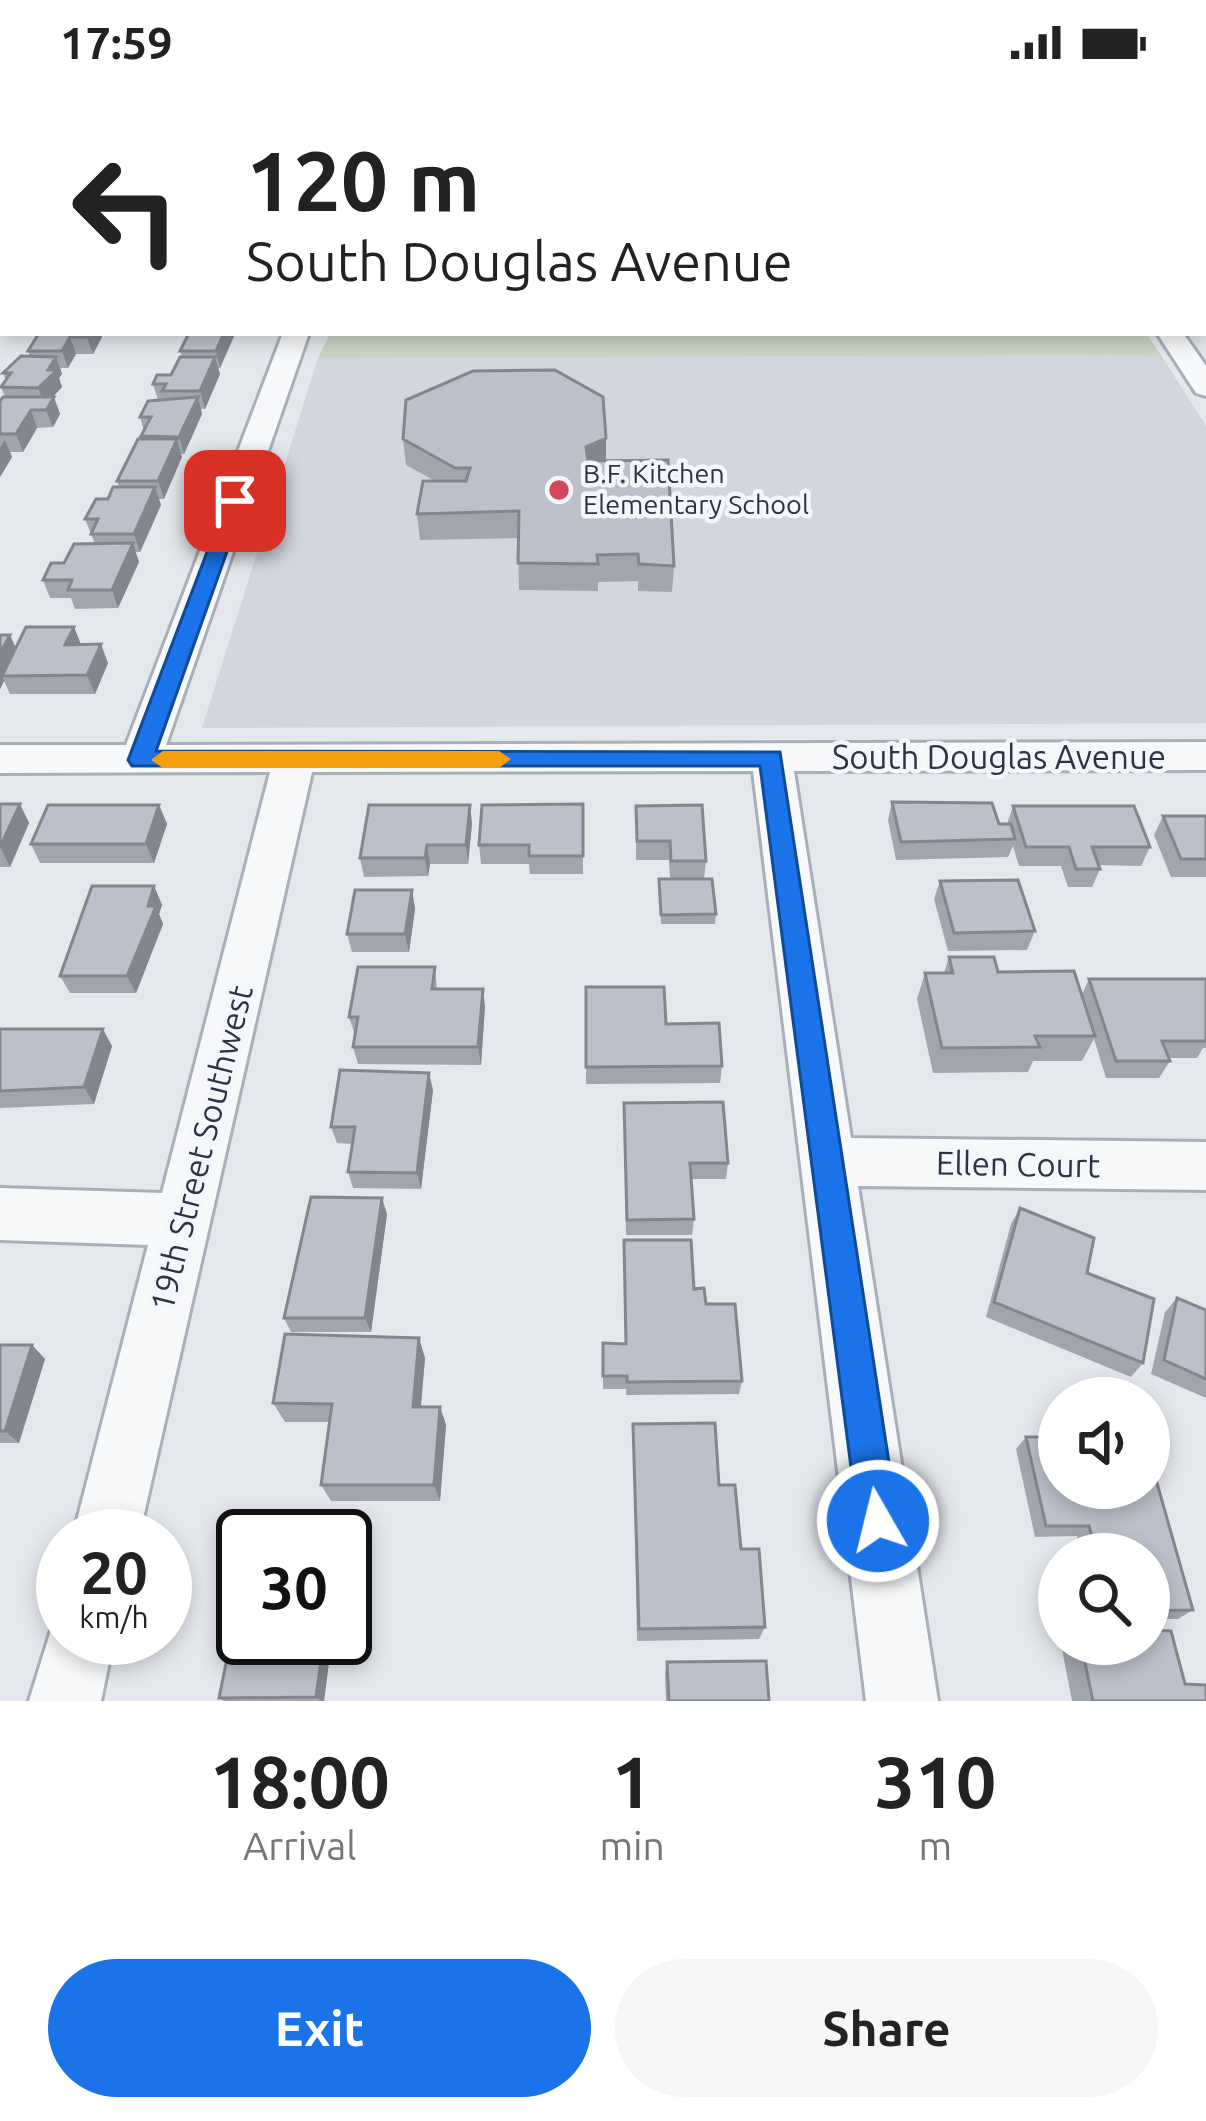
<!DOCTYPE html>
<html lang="en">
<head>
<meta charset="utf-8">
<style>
	body { margin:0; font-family:Ubuntu,sans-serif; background:#f6f6f6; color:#222; height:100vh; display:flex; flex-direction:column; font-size:45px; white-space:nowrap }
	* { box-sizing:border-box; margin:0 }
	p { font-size:39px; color:#767676 }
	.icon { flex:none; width:66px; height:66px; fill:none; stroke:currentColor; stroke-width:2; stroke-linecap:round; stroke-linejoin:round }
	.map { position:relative; height:1617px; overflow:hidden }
	.details { display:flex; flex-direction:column; background:#fff; flex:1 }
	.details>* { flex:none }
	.guide { position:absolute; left:0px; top:0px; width:1206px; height:252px; box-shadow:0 6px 18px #0003; background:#fff; color:#222; overflow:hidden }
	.tools { position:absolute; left:1038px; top:1293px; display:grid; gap:24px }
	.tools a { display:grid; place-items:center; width:132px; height:132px; border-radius:50%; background:#fff; box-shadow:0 6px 18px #0003; font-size:60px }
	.speed { position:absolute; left:36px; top:1425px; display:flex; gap:24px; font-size:60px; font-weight:700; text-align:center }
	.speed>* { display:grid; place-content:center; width:156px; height:156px; border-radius:50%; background:#fff; box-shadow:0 6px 18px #0003; line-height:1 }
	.speed small { font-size:30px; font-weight:400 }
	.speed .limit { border:6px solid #111; border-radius:18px; background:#fff; color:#111 }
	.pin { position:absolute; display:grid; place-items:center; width:102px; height:102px; color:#fff; margin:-51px; border-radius:24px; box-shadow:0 6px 18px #0006 }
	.me { position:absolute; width:132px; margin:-66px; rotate:352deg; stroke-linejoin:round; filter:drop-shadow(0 0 9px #0008) }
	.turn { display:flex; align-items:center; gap:42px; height:252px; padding:0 48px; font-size:54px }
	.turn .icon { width:156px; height:156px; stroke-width:2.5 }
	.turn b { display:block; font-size:84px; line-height:102px }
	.eta { display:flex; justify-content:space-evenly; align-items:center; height:204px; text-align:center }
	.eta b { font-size:72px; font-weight:600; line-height:84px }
	.action { display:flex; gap:24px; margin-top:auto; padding:24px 48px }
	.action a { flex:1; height:138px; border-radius:72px; background:#1a73e8; color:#fff; font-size:48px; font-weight:600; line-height:138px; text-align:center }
	.action a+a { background:#f6f6f6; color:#222 }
	.status { display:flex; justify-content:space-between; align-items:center; height:84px; padding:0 60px; background:#fff; direction:ltr }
	.status svg { height:33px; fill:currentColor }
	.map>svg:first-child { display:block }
</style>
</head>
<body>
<div class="status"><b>17:59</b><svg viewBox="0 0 49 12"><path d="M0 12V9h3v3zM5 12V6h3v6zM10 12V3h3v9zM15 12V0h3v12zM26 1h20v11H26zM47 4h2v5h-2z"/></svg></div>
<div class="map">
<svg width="1206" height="1617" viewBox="0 0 1206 1617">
	<rect width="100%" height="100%" fill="#e4e7ec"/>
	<path fill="#d2d6de" d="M1161 271 1206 342V639L202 644 318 274Z"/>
	<path fill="#c9d6c5" d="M330 249H1146L1161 271 318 274Z"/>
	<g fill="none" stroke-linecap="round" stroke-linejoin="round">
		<defs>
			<path id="minor" d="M479 0H514L517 3H481Z
				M1203 100 1206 101V115L1203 114Z
				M0 170H3V184H0Z
				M3 218V237L0 238V219Z
				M283 249H309L166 661 1206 658V686L794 687 851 1054 1206 1058V1106L858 1102 938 1617H866L753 687 312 688 139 1452H73L148 1161 0 1156V1104L162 1109 270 688 0 689V661H126Z
				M1157 249H1183L1206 282V312L1196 309Z
				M63 1527V1554H114L101 1617H29L56 1530Z"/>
		</defs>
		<use href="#minor" stroke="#a9aeb7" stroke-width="6"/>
		<use href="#minor" fill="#f7f8fa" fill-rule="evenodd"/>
	</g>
	<path fill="#a1a5ae" d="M320 0H362L356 3H321Z
		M591 0H636L632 3Z
		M643 0H714V3H643Z
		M995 0H1051L1050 3H998Z
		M1082 0H1185L1184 3H1084Z
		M1203 109H1206V136H1203Z
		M1203 166 1206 167V206L1203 205Z
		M39 249 102 253 93 270H76L68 284H60L62 290 59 294 62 303 53 313 60 330 53 343 37 344 23 368H10L12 373 0 393V317L5 313 1 303 6 297 3 289 30 273 28 267Z
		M189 249H234V252L220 284H218L220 290 205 325H201L202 330 184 370H181L164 415H159L161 421 140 468H135L139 478 118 524 75 525 71 514H50L43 496 95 460 85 435 119 403 117 397 142 355 144 347 140 333 158 316 153 300 171 291 182 273 180 267Z
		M403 355 606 377 674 482 672 508 638 507V497L598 498V507L519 506 518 454 420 456 417 430 435 397 406 381Z
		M74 543 81 561 108 579 95 610H10L4 597 0 605V551L15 564Z
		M892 718 999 740H1007L1013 722 1150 763 1141 782 1099 781 1100 785 1092 803H1068L1061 782H1019L1013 762 1008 773 896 776 888 736Z
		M0 720H20L29 739 10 783H0Z
		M583 720V790H530L529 780H481L479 761Z
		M159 721 167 740 154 779H40L31 760Z
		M636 722 706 777 704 795H670L669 776H636Z
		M1163 732H1206V793H1171L1154 751Z
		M472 739 468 780H430L428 792 364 793 360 774Z
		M659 795 716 830 715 840H661Z
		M940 797 1035 847 1027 866 948 867 934 815Z
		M154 802 162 821 159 830 163 840 136 909H70L60 892Z
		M412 806 415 825 409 868H352L347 850Z
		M949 873 1082 910 1089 895H1206V964H1203L1197 974H1168L1170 977 1159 994H1106L1094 955 1082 977H1033L1028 988 933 989 917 915 925 889H944Z
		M435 883 437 905 485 922 481 981 358 980 353 963 355 951 349 933Z
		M586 903 722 982 720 999 586 1000Z
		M0 945 112 962 94 1020 0 1024Z
		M433 1006 421 1105 353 1104 348 1088 353 1060 337 1059 331 1043Z
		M624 1036 728 1079 726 1095H691L694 1135 692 1151H626Z
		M1020 1124 1087 1189 1143 1279 1131 1293 986 1233 1011 1140Z
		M387 1130 371 1248H291L284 1234Z
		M694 1205 706 1220 742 1297 739 1310 626 1311V1305H603V1259H626Z
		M1177 1214 1206 1226V1314L1151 1290 1165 1228Z
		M0 1261H32L45 1275 19 1359H0Z
		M425 1274 421 1323H440L446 1341 440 1417H331L321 1401 330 1338H285L273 1319Z
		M633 1340 719 1401 765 1543 759 1555 637 1557Z
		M1026 1353H1059V1404H1149V1371L1193 1526 1178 1535H1149V1470H1082L1077 1452 1035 1453 1016 1365Z
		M243 1554H332L324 1617H224L219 1614Z
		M1061 1560H1149L1185 1600 1206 1617H1072Z
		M667 1578 769 1617H666L665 1589Z"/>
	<path fill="#83868d" d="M8 0H26L23 3H5Z
		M341 0H362L356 3H341Z
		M3 128V150L1 153 0 131Z
		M89 249H101L102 253 93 270 87 253Z
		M224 249H234V252L220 284 216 267Z
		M70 253 76 270 68 284 62 267Z
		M56 273 62 290 59 294 62 303 45 321 38 304Z
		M215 273 220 290 205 325 200 307Z
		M54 313 60 330 53 343 46 326Z
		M198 313 202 330 184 370 179 353Z
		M31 326 37 344 23 368 16 350Z
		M606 354V380L587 389 586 363Z
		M177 355 182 373 164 415 158 397Z
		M5 356 12 373 0 393V364Z
		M155 403 161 421 140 468 134 450Z
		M133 459 139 478 118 524 112 506Z
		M74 543 81 561H65Z
		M10 551 18 569 2 592 4 597 0 605V569Z
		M101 560 108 579 95 610 87 591Z
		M20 720 29 739 10 783 0 763Z
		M159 721 167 740 154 779 146 760Z
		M470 721 472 739 468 780 466 761Z
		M427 761 430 780 428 792 425 774Z
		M154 802 162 821 159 830 163 840 136 909 127 892Z
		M412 806 415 825 409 868 405 850Z
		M483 905 485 922 481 981 478 963Z
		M103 945 112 962 94 1020 84 1003Z
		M429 989 433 1006 421 1105 417 1089Z
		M382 1114 387 1130 371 1248 365 1234Z
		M419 1254 425 1274 419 1341 413 1323Z
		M32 1261 45 1275 19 1359 5 1347Z
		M440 1323 446 1341 440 1417 434 1401Z
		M324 1554H332L324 1617H321L316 1613Z"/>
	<path fill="#bbc0ca" stroke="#83868d" stroke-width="3" d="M85 0H112L109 3H83Z
		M204 0H229L227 3H203Z
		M372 0H407L401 3Z
		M716 0H790L786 3H726L714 1Z
		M910 0H934L957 3H908Z
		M3 93V114L0 113V94Z
		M1203 166 1206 167V187L1203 186Z
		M39 249H89L87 253H70L62 267H28Z
		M189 249H224L216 267H180Z
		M21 272 56 273 48 286H57L38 304 1 303 11 289H3Z
		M180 273H215L200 307H162L166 300H153L157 291H171Z
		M555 286 603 313 606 354 586 363 588 377 668 376 674 482 639 480 638 470 597 471 598 480 518 479 519 427 417 430 423 397H466L470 384H455L403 355 406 316 473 287Z
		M3 313H54L46 326H31L16 350H0V317Z
		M198 313 179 353 141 352 151 333H140L148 317Z
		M138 355H177L158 397H117Z
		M113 403H155L134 450H91L98 435H85L96 415H108Z
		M133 459 112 506H68L72 496H43L51 479H64L74 460Z
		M26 543H74L65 561 101 560 87 591 2 592Z
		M0 551H10L0 569Z
		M892 718 992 719 999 740H1011L1015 755 901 758Z
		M0 720H20L0 763Z
		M583 720V772H529V761H479L482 721Z
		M48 721H159L146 760H31Z
		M369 721H470L466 761H427L425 774H360Z
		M702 721 706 777H671L670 757H637L636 722Z
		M1013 722H1134L1150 763H1092L1100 785H1076L1069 763H1026Z
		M1163 732H1206V775H1181Z
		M659 795H712L716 830 661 831Z
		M1018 796 1035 847 954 849 940 797Z
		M92 802H154L148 822H156L127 892H60Z
		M355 806H412L405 850H347Z
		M949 873H994L998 888 1074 887 1095 952H1035L1040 963 942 964 925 889H953Z
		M358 883H435L432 905H483L478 963H353L358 933H349Z
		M1089 895H1206V957H1162L1170 977H1116Z
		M586 903H664L666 940 719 939 722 982 586 983Z
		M0 945H103L84 1003 0 1007Z
		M340 986 429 989 417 1089 348 1088 355 1043H331Z
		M723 1018 728 1079H690L694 1135 627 1136 624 1019Z
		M311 1113 382 1114 365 1234H284Z
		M1020 1124 1094 1154 1087 1189 1154 1215 1143 1279 994 1218Z
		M624 1156H691L694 1205 704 1204 706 1220H735L742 1297 627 1298V1292H603V1259L626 1260Z
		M1177 1214 1206 1226V1295L1164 1276Z
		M285 1250 419 1254 413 1323H440L434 1401H321L332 1320 273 1319Z
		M0 1261H32L5 1347H0Z
		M715 1339 719 1401H735L741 1465H759L765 1543 639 1545 633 1340Z
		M1026 1353H1059V1404H1149V1371L1193 1526 1149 1527V1470H1097L1089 1442H1046Z
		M254 1442H338L337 1452H252Z
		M243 1496V1554H324L316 1613 219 1614Z
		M1149 1546 1171 1547 1185 1600 1206 1601V1617H1093L1081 1560H1149Z
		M766 1577 769 1617H669L667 1578Z"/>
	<path fill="#1a73e8" stroke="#114b97" stroke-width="3" d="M228 413 245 417 156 667 780 668 898 1437 892 1451 878 1457 864 1451 858 1437 760 682H132L128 676Z"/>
	<path fill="#f59e0b" d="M163 667H499L511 675 499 684H163L151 676Z"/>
	<circle fill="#d1495b" stroke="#f4f6f9" stroke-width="4.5" cx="559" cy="406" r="12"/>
	<g text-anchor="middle" stroke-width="9" stroke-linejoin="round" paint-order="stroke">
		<g font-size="27" fill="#2b3445" stroke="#f4f6f9" text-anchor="start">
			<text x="583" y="399">B.F. Kitchen<tspan x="583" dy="31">Elementary School</tspan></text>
		</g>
		<g font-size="33" fill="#2b3445" stroke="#f4f6f9">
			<text x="999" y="685">South Douglas Avenue</text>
			<text transform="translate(201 1064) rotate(-76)" y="12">19th Street Southwest</text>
			<text transform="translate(1018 1080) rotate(1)" y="12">Ellen Court</text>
		</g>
	</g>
</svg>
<div class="tools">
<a><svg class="icon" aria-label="sound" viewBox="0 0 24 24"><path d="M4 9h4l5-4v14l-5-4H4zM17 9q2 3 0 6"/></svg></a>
<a><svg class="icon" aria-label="search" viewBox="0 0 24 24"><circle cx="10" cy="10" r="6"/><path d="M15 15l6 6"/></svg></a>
</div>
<div class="speed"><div>20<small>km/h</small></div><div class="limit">30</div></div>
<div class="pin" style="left:235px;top:417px;background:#d93025"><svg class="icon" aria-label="arrive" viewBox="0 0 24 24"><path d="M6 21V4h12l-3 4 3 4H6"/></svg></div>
<svg class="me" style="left:878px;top:1437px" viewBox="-20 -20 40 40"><circle r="17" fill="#1a73e8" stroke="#fff" stroke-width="3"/><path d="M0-11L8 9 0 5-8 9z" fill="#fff"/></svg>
<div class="guide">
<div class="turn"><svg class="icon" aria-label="left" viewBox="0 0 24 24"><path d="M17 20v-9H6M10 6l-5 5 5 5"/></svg><div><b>120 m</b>South Douglas Avenue</div></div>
</div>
</div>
<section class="details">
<div class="eta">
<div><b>18:00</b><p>Arrival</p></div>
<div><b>1</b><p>min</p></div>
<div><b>310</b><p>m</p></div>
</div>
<div class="action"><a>Exit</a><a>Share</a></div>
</section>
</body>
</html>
